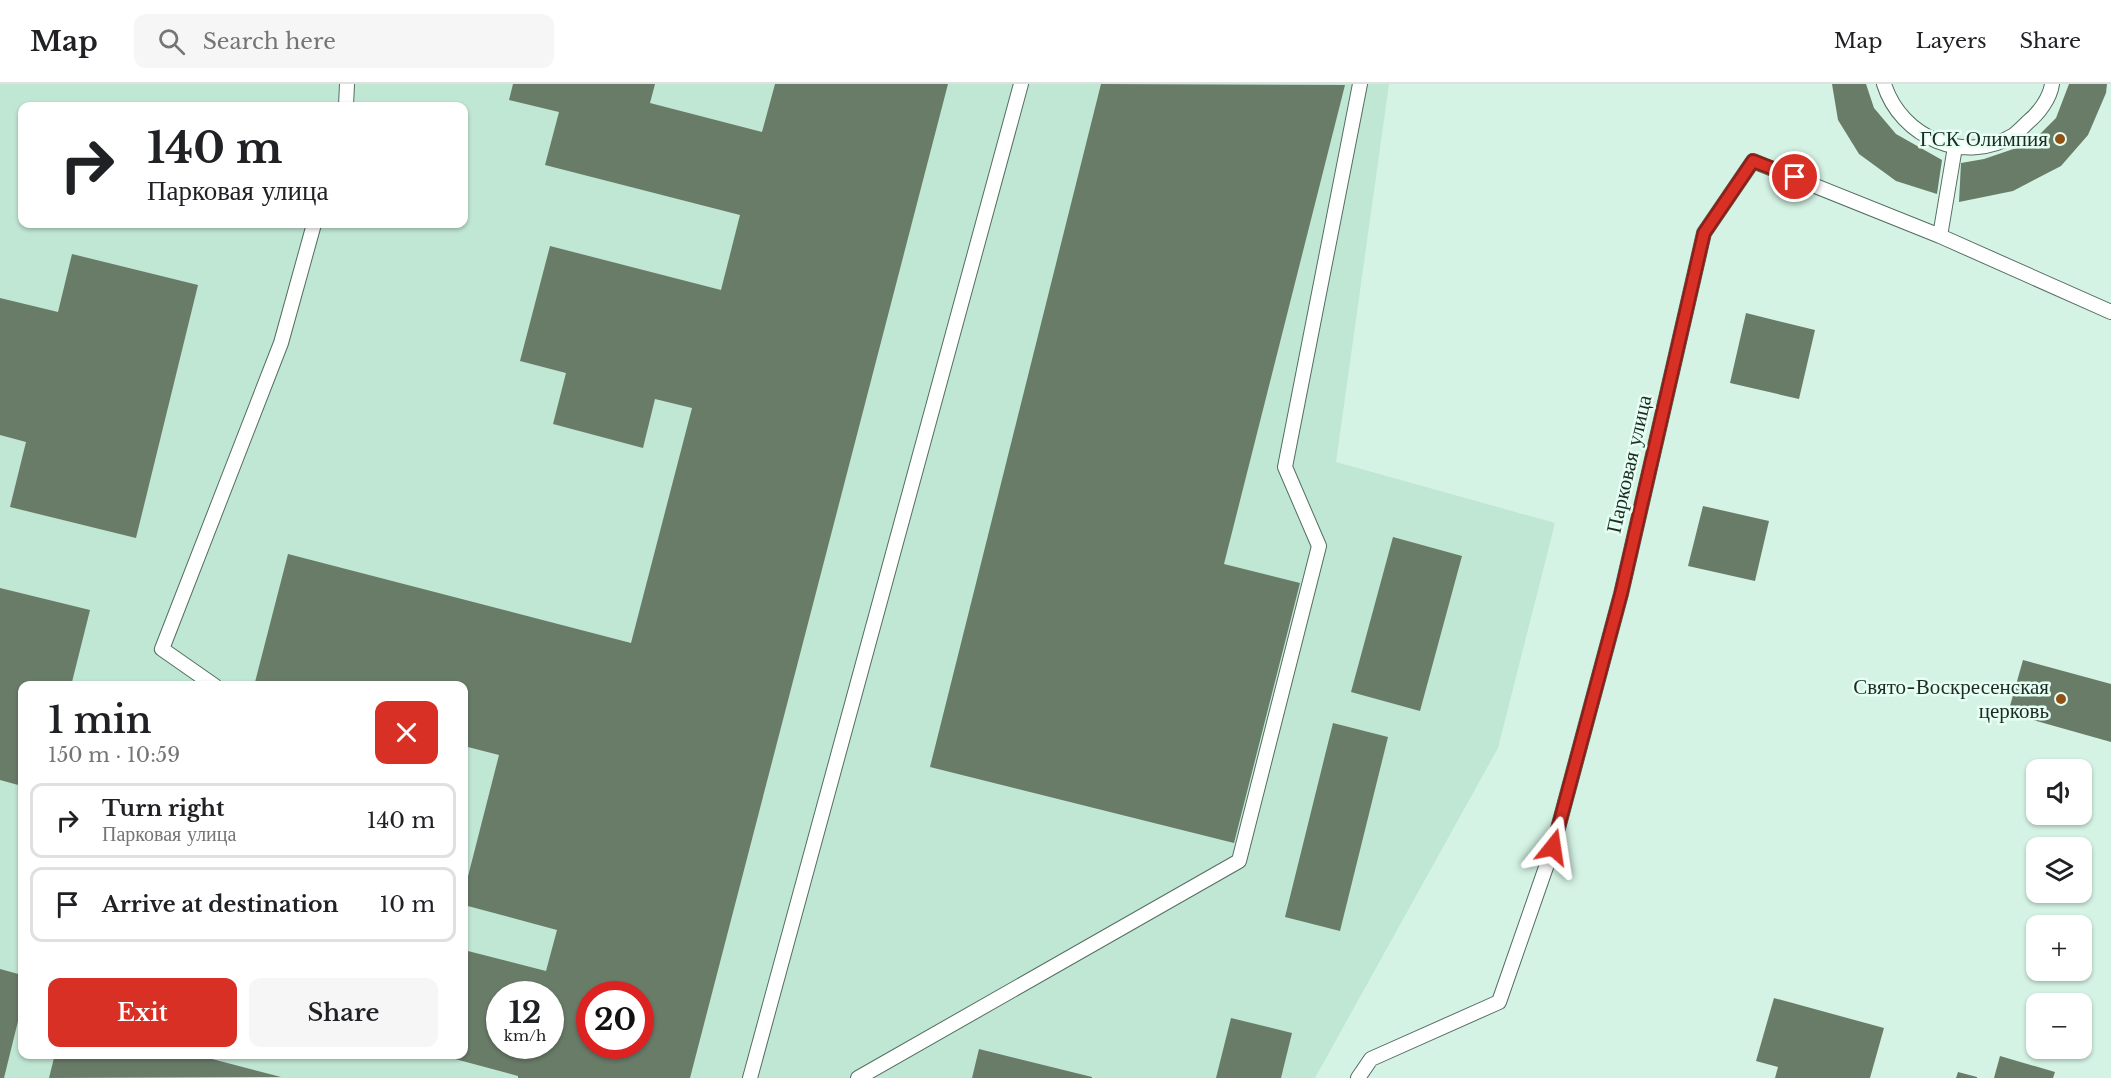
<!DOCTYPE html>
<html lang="en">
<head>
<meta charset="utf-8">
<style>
	body { margin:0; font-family:"Libre Baskerville",serif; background:#f6f6f6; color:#202124; height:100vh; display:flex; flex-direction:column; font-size:22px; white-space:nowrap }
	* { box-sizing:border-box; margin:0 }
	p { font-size:20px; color:#757577 }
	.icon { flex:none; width:33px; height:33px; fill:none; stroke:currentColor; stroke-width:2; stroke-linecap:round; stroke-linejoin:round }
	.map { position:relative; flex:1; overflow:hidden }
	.sheet { position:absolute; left:18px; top:597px; width:450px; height:378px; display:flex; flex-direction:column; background:#fff; border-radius:12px; box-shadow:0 2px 4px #0004 }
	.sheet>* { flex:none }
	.top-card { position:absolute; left:18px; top:18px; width:450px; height:126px; border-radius:12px; box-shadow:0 2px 4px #0004; background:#fff; color:#202124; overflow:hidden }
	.tools { position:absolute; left:2026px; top:675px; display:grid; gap:12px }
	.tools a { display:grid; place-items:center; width:66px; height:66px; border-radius:12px; background:#fff; box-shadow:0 2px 4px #0004; font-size:30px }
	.speed { position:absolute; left:486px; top:897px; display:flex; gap:12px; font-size:30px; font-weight:700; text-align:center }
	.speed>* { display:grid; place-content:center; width:78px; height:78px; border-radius:50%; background:#fff; box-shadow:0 2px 4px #0004; line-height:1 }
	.speed small { font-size:15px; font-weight:400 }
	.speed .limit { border:9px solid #d22; background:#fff; color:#111 }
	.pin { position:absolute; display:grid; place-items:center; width:51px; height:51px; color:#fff; margin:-26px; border:3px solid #fff; border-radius:50%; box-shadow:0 2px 6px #0007 }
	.me { position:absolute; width:66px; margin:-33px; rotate:15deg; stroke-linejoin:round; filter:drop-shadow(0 0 4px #0008) }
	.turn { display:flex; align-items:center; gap:21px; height:126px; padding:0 30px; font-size:27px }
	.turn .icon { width:78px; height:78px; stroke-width:2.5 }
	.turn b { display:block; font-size:42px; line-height:51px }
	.round { display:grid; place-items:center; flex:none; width:63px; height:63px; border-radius:12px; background:#f6f6f6 }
	.overview { display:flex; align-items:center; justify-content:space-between; height:102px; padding:0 30px }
	h1 { font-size:36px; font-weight:600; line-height:45px }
	.button { display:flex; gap:12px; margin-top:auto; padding:12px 30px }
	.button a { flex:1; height:69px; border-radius:12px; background:#d93025; color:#fff; font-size:24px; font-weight:600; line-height:69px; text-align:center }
	.button a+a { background:#f6f6f6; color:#202124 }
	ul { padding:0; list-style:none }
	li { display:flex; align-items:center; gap:18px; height:75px; margin:0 12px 9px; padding:0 18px; border:3px solid #e0e0e0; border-radius:12px }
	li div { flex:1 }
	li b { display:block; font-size:22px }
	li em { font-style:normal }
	header { display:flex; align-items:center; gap:36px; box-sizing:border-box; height:84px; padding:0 30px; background:#fff; border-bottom:2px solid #e0e0e0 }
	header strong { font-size:28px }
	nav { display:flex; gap:33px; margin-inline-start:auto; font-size:21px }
	.search { width:420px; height:54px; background:#f6f6f6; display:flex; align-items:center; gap:15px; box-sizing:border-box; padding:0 21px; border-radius:12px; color:#757577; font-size:22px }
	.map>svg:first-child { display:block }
</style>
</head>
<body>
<header>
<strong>Map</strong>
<div class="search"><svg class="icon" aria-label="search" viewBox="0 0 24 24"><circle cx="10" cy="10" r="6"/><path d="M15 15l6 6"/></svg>Search here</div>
<nav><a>Map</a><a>Layers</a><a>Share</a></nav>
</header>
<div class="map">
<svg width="2111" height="994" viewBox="0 0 2111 994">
	<rect width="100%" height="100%" fill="#d4f3e4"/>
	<path fill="#c0e6d4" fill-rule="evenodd" d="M0 0H1389L1336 378 1555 439 1498 664 1315 994H0ZM22 22H464V140H22ZM22 602H464V970H22ZM500 910H550V962H500ZM590 910H640V962H590Z"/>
	<path fill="#697c68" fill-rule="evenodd" d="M513 0H655L650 19 762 48 775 0H948L690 994H518V992L440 971 464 970V866L546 887 557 846 464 821V808L499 671 464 662V602H254L288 470 631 559 692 324 655 315 643 364 553 340 566 289 520 277 550 162 721 206 740 131 545 81 559 28 509 16ZM500 910H550V962H500ZM590 910H640V962H590Z
		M1101 0 1345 1 1224 480 1300 499 1234 759 930 683Z
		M1832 0H1866L1874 24 1896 50 1942 76 1937 110 1896 97 1859 70 1838 36Z
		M2069 0H2107L2106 9 2088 51 2061 82 2013 107 1959 118 1961 79 1984 75 2031 59 2056 34Z
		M72 170 198 201 136 454 10 423 26 358 0 351V214L58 228Z
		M1746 229 1815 246 1799 315 1730 299Z
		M1703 422 1769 437 1755 497 1688 482Z
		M1393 453 1462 472 1420 627 1351 608Z
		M0 504 90 526 71 602H22V702L0 696Z
		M2023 576 2111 600V658L2008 629Z
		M1333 639 1388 653 1340 847 1285 833Z
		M0 885 22 891V921L4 994H0Z
		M1774 914 1884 944 1870 994H1775L1778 983 1756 977Z
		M1231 934 1292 949 1281 994H1216Z
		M979 965 1092 993V994H972Z
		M55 970H193L281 993 49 994Z
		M2000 972 2055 988 2053 994H1994Z
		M1958 988 1977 993V994H1956Z"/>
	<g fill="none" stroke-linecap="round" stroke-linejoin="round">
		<defs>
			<path id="lane" d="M1884 0C1901 54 1965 81 2014 51 2019 47 2024 42 2028 38 2039 29 2050 14 2052 0
				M346 22 347 0
				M1940 152 1955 63
				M215 602 162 565 281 259 314 140
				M750 994 1021 0
				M858 994 1239 777 1319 462 1285 383 1360 0
				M1358 994 1371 975 1499 918 1553 763 1621 510 1704 149 1753 77 1940 152 2111 228"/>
		</defs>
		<use href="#lane" stroke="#536e61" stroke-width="16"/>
		<use href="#lane" stroke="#fff" stroke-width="14"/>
	</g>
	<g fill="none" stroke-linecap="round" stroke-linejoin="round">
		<defs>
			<path id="route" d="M1553 763 1621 510 1704 149 1753 77 1795 93"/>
		</defs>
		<use href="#route" stroke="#8d1f18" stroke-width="15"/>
		<use href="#route" stroke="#d93025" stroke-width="10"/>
	</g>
	<g fill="#8f5214" stroke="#e6fff3" stroke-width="2">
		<circle cx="2060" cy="55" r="6"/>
		<circle cx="2061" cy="615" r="6"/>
	</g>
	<g text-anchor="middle" stroke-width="5" stroke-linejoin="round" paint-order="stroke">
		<g font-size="21" fill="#1e2a24" stroke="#e6fff3" text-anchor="end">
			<text x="2048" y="62">ГСК Олимпия</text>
			<text x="2049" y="610">Свято-Воскресенская<tspan x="2049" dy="24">церковь</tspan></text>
		</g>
		<g font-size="21" fill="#1e2a24" stroke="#e6fff3">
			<text transform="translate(1629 380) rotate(-77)" y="7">Парковая улица</text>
		</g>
	</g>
</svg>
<div class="tools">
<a><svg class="icon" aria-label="sound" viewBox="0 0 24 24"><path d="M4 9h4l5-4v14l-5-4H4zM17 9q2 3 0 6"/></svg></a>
<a><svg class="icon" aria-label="layers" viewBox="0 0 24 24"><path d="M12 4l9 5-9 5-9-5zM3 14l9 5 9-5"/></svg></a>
<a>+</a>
<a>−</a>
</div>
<div class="speed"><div>12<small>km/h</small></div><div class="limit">20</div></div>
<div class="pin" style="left:1795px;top:93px;background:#d93025"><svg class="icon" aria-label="arrive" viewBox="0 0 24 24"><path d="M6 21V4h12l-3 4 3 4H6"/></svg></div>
<svg class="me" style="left:1553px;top:763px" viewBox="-20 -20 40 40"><path d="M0-17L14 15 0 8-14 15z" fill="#d93025" stroke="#fff" stroke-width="4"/></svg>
<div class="top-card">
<div class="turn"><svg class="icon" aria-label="right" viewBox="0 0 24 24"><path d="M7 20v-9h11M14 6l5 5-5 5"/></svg><div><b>140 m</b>Парковая улица</div></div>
</div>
<section class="sheet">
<div class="overview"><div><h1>1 min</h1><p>150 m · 10:59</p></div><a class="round" style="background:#d93025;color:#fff"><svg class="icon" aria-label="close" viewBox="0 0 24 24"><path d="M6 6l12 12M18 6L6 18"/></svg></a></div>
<ul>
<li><svg class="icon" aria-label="right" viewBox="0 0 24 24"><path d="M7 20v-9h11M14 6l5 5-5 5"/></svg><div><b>Turn right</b><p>Парковая улица</p></div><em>140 m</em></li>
<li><svg class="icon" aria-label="arrive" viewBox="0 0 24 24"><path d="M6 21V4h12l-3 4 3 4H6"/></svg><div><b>Arrive at destination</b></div><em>10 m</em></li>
</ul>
<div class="button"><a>Exit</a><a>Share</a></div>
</section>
</div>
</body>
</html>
